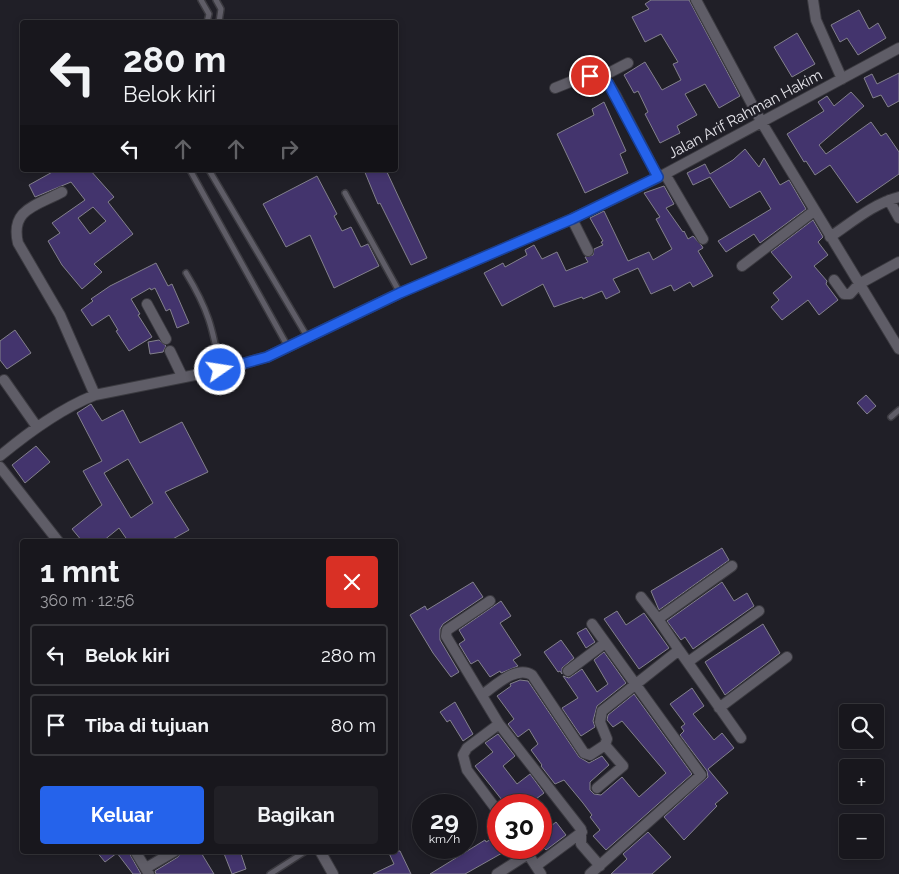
<!DOCTYPE html>
<html lang="id">
<head>
<meta charset="utf-8">
<style>
	body { margin:0; font-family:Raleway,sans-serif; background:#212026; color:#f1f3f6; height:100vh; display:flex; flex-direction:column; font-size:19px; white-space:nowrap }
	* { box-sizing:border-box; margin:0 }
	p { font-size:16px; color:#9f9fa4 }
	.icon { flex:none; width:28px; height:28px; fill:none; stroke:currentColor; stroke-width:2; stroke-linecap:round; stroke-linejoin:round }
	.map { position:relative; flex:1; overflow:hidden }
	.details { position:absolute; left:20px; top:539px; width:378px; height:315px; display:flex; flex-direction:column; background:#18171d; border-radius:5px; box-shadow:0 2px 8px #0003,0 0 0 1px #36363b }
	.details>* { flex:none }
	.banner { position:absolute; left:20px; top:20px; width:378px; height:152px; border-radius:5px; box-shadow:0 2px 8px #0003,0 0 0 1px #36363b; background:#18171d; color:#f1f3f6; overflow:hidden }
	.controls { position:absolute; left:839px; top:704px; display:grid; gap:10px }
	.controls a { display:grid; place-items:center; width:45px; height:45px; border-radius:5px; background:#18171d; box-shadow:0 2px 8px #0003,0 0 0 1px #36363b; font-size:25px }
	.speed { position:absolute; left:412px; top:794px; display:flex; gap:10px; font-size:25px; font-weight:700; text-align:center }
	.speed>* { display:grid; place-content:center; width:65px; height:65px; border-radius:50%; background:#18171d; box-shadow:0 2px 8px #0003,0 0 0 1px #36363b; line-height:1 }
	.speed small { font-size:12px; font-weight:400 }
	.speed .limit { border:8px solid #d22; background:#fff; color:#111 }
	.pin { position:absolute; display:grid; place-items:center; width:42px; height:42px; color:#fff; margin:-21px; border:2px solid #fff; border-radius:50%; box-shadow:0 1px 5px #0007 }
	.me { position:absolute; width:55px; margin:-28px; rotate:77deg; stroke-linejoin:round; filter:drop-shadow(0 0 4px #0008) }
	.turn { display:flex; align-items:center; gap:18px; height:105px; padding:0 20px; font-size:22px }
	.turn .icon { width:65px; height:65px; stroke-width:2.5 }
	.turn b { display:block; font-size:35px; line-height:42px }
	.lanes { display:flex; align-items:center; height:48px; padding:0 20px; background:#0003; justify-content:center; gap:25px; direction:ltr }
	.lanes .off { opacity:.35 }
	.round { display:grid; place-items:center; flex:none; width:52px; height:52px; border-radius:5px; background:#212026 }
	.head { display:flex; align-items:center; justify-content:space-between; height:85px; padding:0 20px }
	h1 { font-size:30px; font-weight:700; line-height:38px }
	.primary-button { display:flex; gap:10px; margin-top:auto; padding:10px 20px }
	.primary-button a { flex:1; height:58px; border-radius:5px; background:#2563eb; color:#fff; font-size:20px; font-weight:700; line-height:58px; text-align:center }
	.primary-button a+a { background:#212026; color:#f1f3f6 }
	ul { padding:0; list-style:none }
	li { display:flex; align-items:center; gap:15px; height:62px; margin:0 10px 8px; padding:0 10px; border:2px solid #36363b; border-radius:5px }
	li div { flex:1 }
	li b { display:block; font-size:19px }
	li em { font-style:normal }
	.map>svg:first-child { display:block }
</style>
</head>
<body>
<div class="map">
<svg width="899" height="874" viewBox="0 0 899 874">
	<rect width="100%" height="100%" fill="#201f27"/>
	<path fill="#43346d" stroke="#83818c" fill-rule="evenodd" d="M651 0H689L740 96 719 108 705 84 685 94 697 115 677 126 680 133 660 143 645 114 648 112 638 91 634 93 624 75 645 62 662 90 681 80 673 64 678 62 661 34 645 42 632 17 649 9 645 4Z
		M859 10 869 29 878 23 886 38 858 55 847 38 840 42 831 25Z
		M797 33 815 64 792 77 774 47Z
		M899 73V101L888 107 881 95 873 98 864 78 872 74 877 84Z
		M851 92 864 106 819 145 826 154 871 122 881 136 886 133 899 152V174L857 203 830 165 815 175 806 161 804 162 787 134 824 111 818 102 827 96 834 106Z
		M604 102 626 151 620 154 628 173 585 193 557 134 594 115 592 109Z
		M745 149 759 167 764 158 780 185 789 180 806 209 760 243 754 234 726 252 718 241 771 209 760 191 730 208 710 177 693 185 687 173 705 164 710 174 733 160Z
		M56 170H90L114 197 108 202 133 234 94 264 102 272 82 289 62 265 48 241 60 233 52 223 85 200 71 182 35 197 29 185ZM93 207 106 221 90 234 78 218Z
		M364 170H386L427 258 411 265 380 203 378 204Z
		M317 176 337 214 334 216 342 231 351 227 361 247 368 244 379 266 334 288 310 235 286 247 263 204Z
		M664 186 674 204 666 208 683 232 684 231 688 239 693 236 702 246 703 248 698 251 713 276 693 287 690 282 674 291 671 285 651 294 638 268 613 279 620 292 606 299 602 291 583 299 582 297 554 307 543 284 502 306 484 273 503 263 505 267 527 255 525 250 534 245 542 259 557 252 566 271 588 262 585 257 593 255 594 249 603 245 601 242 603 241 590 218 604 211 628 261 649 252 653 260 672 249 656 219 660 217 644 193Z
		M813 220 823 237 818 242 828 255 814 266 827 281 826 284 838 300 819 315 808 300 782 320 771 307 779 300 773 293 792 277 771 252Z
		M156 263 168 286 172 284 189 323 177 328 170 309 166 311 155 288 151 290 150 288 131 299 140 314 138 315 152 337 129 351 116 331 118 330 109 315 92 326 81 310 93 301 91 299 110 286Z
		M15 330 31 353 7 369 0 360V341Z
		M159 340 166 346 163 352 150 354 148 342Z
		M866 395 876 406 867 414 857 403Z
		M91 404 102 421 123 410 140 443 182 422 208 472 165 492 189 530 169 541H128L119 528 103 541H82L72 529 102 505 83 471 102 461 77 413ZM128 459 153 503 131 518 104 473Z
		M36 446 50 462 25 483 12 465Z
		M722 548 729 560 659 610 651 591Z
		M473 582 483 597 443 624 440 629V640L459 672 451 677 433 653 410 615 425 606 427 610Z
		M722 582 734 601 747 593 754 606 693 649 685 637 681 640 667 621Z
		M501 601 511 616 500 623 521 655 513 660 518 666 501 673 500 671 490 677 478 660 471 664 459 644 465 640 459 630Z
		M617 611 626 625 644 613 669 648 639 669 604 619Z
		M763 624 780 653 725 695 705 662Z
		M586 628 595 642 586 648 577 633Z
		M561 640 574 658 562 668V674L560 671 558 672 544 652Z
		M604 652 626 683 597 706 593 721 595 727 581 736 562 708 578 698 563 676 569 678 582 669 597 692 608 684 594 660Z
		M520 680 528 681 579 757 589 763 602 756 609 765 590 782V790L594 794 601 795 622 777 639 797 666 773 622 721 613 727 607 720 608 715 634 694 692 774 606 850 593 836 600 830 590 817 592 815 583 803 564 780 555 784 541 766 542 765 531 750 538 744 529 729 518 737 508 724 514 719 497 696 511 686 510 684Z
		M692 688 704 706 693 714 714 740 722 733 734 748 708 769 728 793 715 804 717 806 684 840 664 817 708 777 707 771 680 735 684 731 681 727 685 724 670 704Z
		M455 702 473 734 463 741 450 720 447 722 440 712Z
		M498 734 515 756 503 766 517 784 530 774 544 793 528 805H506L475 766 493 752 485 743Z
		M556 822 566 835 546 850 541 845V834Z
		M648 832 671 857 652 874H611L627 859 623 854Z
		M499 835V848H511L465 874H430L485 840 486 842Z
		M96 851H128L141 874H133L117 853 105 862Z
		M182 851H200L214 874H156L155 871 178 857Z
		M223 851H240L246 869 232 874Z
		M388 851H400L411 874H373L394 864Z"/>
	<g fill="none" stroke-linecap="round" stroke-linejoin="round">
		<defs>
			<path id="lane" d="M201 0 209 14 207 22
				M216 0 221 9 219 22
				M190 170 288 347
				M209 170 308 338
				M345 193 400 293
				M186 273C208 309 213 328 220 370
				M891 417 899 410
				M270 874 306 851"/>
			<path id="street" d="M696 0 762 123 899 349
				M813 0 816 20 842 79
				M601 77 628 63
				M555 88 585 76 601 77 608 83 616 96 658 177
				M665 174 703 239
				M62 192C36 206 10 209 18 243L60 315 95 395
				M889 200 899 218
				M572 219 588 251
				M830 237C851 223 874 203 899 197
				M742 266 814 211
				M834 280 844 294H850L859 284 899 262
				M147 304 166 339
				M170 351 182 376
				M4 380 37 427
				M0 456C29 432 60 409 95 395L220 370 267 357 400 293 572 219 665 174 899 48
				M0 467 58 541
				M641 597 658 619
				M490 601 447 630 446 636 499 724 581 829V844L600 866
				M679 650 741 738
				M688 662 759 611
				M568 671 605 643
				M482 695C495 686 516 665 532 675L584 753 590 755 605 745
				M719 708 787 657
				M499 724 467 748 463 755 467 770 499 813
				M597 788 623 766 605 745 607 739 600 722 602 711 679 650 658 619 732 566
				M135 851 149 874
				M320 851 333 874
				M536 866 582 832
				M146 868 175 851
				M497 874 528 854 541 874
				M590 874 701 775 592 624"/>
		</defs>
		<use href="#lane" stroke="#3b3a40" stroke-width="8"/>
		<use href="#street" stroke="#3b3a40" stroke-width="12"/>
		<use href="#lane" stroke="#5f5d67" stroke-width="5"/>
		<use href="#street" stroke="#5f5d67" stroke-width="10"/>
	</g>
	<g fill="none" stroke-linecap="round" stroke-linejoin="round">
		<defs>
			<path id="route" d="M220 370 267 357 400 293 572 219 658 177 608 83 601 77 590 76"/>
		</defs>
		<use href="#route" stroke="#184099" stroke-width="12"/>
		<use href="#route" stroke="#2563eb" stroke-width="9"/>
	</g>
	<g text-anchor="middle" stroke-width="5" stroke-linejoin="round" paint-order="stroke">
		<g font-size="15" fill="#e7e6ec" stroke="#201f27">
			<text transform="translate(745 114) rotate(-28)" y="5">Jalan Arif Rahman Hakim</text>
		</g>
	</g>
</svg>
<div class="controls">
<a><svg class="icon" aria-label="search" viewBox="0 0 24 24"><circle cx="10" cy="10" r="6"/><path d="M15 15l6 6"/></svg></a>
<a>+</a>
<a>−</a>
</div>
<div class="speed"><div>29<small>km/h</small></div><div class="limit">30</div></div>
<div class="pin" style="left:590px;top:76px;background:#d93025"><svg class="icon" aria-label="arrive" viewBox="0 0 24 24"><path d="M6 21V4h12l-3 4 3 4H6"/></svg></div>
<svg class="me" style="left:220px;top:370px" viewBox="-20 -20 40 40"><circle r="17" fill="#2563eb" stroke="#fff" stroke-width="3"/><path d="M0-11L8 9 0 5-8 9z" fill="#fff"/></svg>
<div class="banner">
<div class="turn"><svg class="icon" aria-label="left" viewBox="0 0 24 24"><path d="M17 20v-9H6M10 6l-5 5 5 5"/></svg><div><b>280 m</b>Belok kiri</div></div>
<div class="lanes"><svg class="icon" aria-label="left" viewBox="0 0 24 24"><path d="M17 20v-9H6M10 6l-5 5 5 5"/></svg><svg class="icon off" aria-label="ahead" viewBox="0 0 24 24"><path d="M12 20V5M6 11l6-6 6 6"/></svg><svg class="icon off" aria-label="ahead" viewBox="0 0 24 24"><path d="M12 20V5M6 11l6-6 6 6"/></svg><svg class="icon off" aria-label="right" viewBox="0 0 24 24"><path d="M7 20v-9h11M14 6l5 5-5 5"/></svg></div>
</div>
<section class="details">
<div class="head"><div><h1>1 mnt</h1><p>360 m · 12:56</p></div><a class="round" style="background:#d93025;color:#fff"><svg class="icon" aria-label="close" viewBox="0 0 24 24"><path d="M6 6l12 12M18 6L6 18"/></svg></a></div>
<ul>
<li><svg class="icon" aria-label="left" viewBox="0 0 24 24"><path d="M17 20v-9H6M10 6l-5 5 5 5"/></svg><div><b>Belok kiri</b></div><em>280 m</em></li>
<li><svg class="icon" aria-label="arrive" viewBox="0 0 24 24"><path d="M6 21V4h12l-3 4 3 4H6"/></svg><div><b>Tiba di tujuan</b></div><em>80 m</em></li>
</ul>
<div class="primary-button"><a>Keluar</a><a>Bagikan</a></div>
</section>
</div>
</body>
</html>
